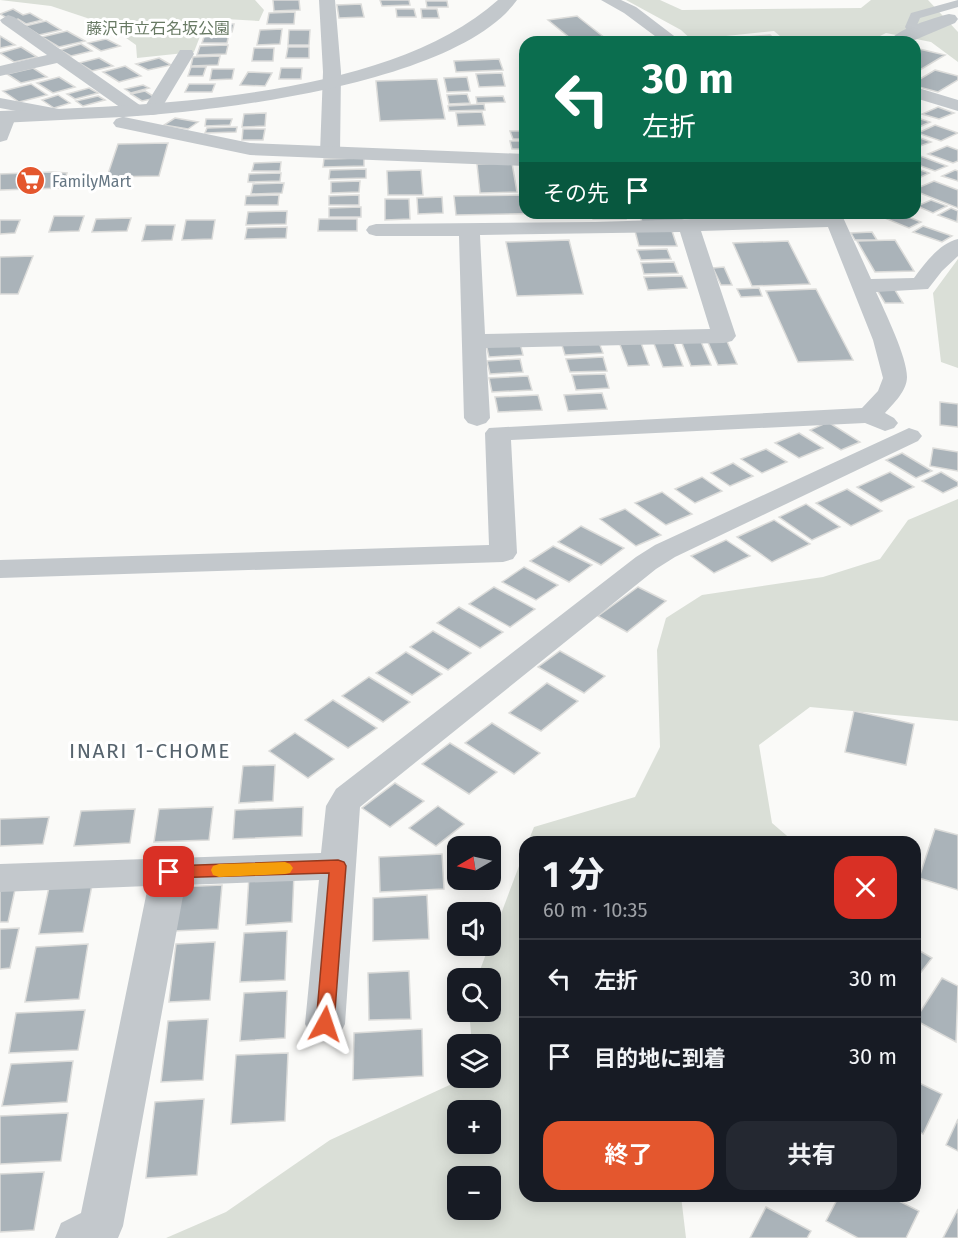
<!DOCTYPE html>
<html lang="ja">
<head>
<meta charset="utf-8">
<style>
	body { margin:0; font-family:"Fira Sans","Noto Sans JP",sans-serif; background:#242831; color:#f1f3f6; height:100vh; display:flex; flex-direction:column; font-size:22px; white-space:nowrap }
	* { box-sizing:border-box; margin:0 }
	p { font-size:20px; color:#9ea1a6 }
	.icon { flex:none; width:33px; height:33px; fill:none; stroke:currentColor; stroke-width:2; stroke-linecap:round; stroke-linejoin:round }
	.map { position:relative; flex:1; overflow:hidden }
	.details { position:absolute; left:519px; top:836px; width:402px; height:366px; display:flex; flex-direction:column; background:#171b24; border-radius:18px; box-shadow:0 3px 15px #0003 }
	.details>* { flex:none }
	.top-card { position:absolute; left:519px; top:36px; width:402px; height:183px; border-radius:18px; box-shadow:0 3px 15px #0003; background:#0b6e4f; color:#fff; overflow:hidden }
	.needle { width:39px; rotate:261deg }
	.buttons { position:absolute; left:447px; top:836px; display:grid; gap:12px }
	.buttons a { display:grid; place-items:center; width:54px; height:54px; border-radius:12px; background:#171b24; box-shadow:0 3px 15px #0003; font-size:30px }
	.pin { position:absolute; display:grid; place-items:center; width:51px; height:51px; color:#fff; margin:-26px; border-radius:12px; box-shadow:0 3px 9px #0006 }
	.me { position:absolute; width:66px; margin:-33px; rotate:5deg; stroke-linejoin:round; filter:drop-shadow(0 0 4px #0008) }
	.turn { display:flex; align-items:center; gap:21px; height:126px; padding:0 24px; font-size:27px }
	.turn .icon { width:78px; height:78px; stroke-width:2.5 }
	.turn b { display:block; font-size:42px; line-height:51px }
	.then { display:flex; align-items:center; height:57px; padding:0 24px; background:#0003; gap:12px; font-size:22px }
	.round { display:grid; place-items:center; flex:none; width:63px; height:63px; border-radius:18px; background:#242831 }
	.overview { display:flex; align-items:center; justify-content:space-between; height:102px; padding:0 24px }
	h1 { font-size:36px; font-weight:700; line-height:45px }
	.cta { display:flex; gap:12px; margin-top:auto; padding:12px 24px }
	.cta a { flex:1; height:69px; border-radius:18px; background:#e4572e; color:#fff; font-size:24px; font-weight:700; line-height:69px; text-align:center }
	.cta a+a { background:#242831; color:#f1f3f6 }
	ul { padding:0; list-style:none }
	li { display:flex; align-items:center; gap:18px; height:78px; padding:0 24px; border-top:2px solid #363941 }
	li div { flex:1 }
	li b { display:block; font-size:22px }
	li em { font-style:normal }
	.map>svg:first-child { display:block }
</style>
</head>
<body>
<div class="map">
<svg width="958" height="1238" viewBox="0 0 958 1238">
	<rect width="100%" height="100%" fill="#fafaf8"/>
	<path fill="#dadfd7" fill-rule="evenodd" d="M0 0H255L264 10 259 21 207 18 194 52 137 58 136 45 108 25 51 6Z
		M626 0H660L682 10 861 8 871 0H928L958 32V62L931 42 886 33 868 42H787L774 31 707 38 705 42H694L681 30Z
		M958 259V368L941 362 933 293Z
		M958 499V721L810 707 759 745 772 823 793 841 528 842 534 827 635 797 660 747 657 650 666 618 702 595 823 577 880 559 908 520Z
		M525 850V1196H681L686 1238H166L226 1212 330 1140 467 1077H490V1044H472L469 1011H490V978H477ZM458 1110H490V1143H458ZM458 1176H490V1209H458Z"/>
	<path fill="#aab3b9" stroke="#dcdcda" stroke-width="1.5" d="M273 0H299L300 10 274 11Z
		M380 0H409L410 5 382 6Z
		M426 1H447L448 7H427Z
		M361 4 364 17 339 18 337 5Z
		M13 9 23 15 30 13 42 20 26 24 18 19 12 21 0 14Z
		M396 9H414L416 17H397Z
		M421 9H437L439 18H422Z
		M295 12 294 24H267L269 13Z
		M577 16 610 42H575L548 20Z
		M46 21 61 30 39 35 25 26Z
		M211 24H234L232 32H209Z
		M282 29 280 44 257 45 260 30Z
		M289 30H310L309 45H288Z
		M67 31 85 41 59 47 42 37Z
		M205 34H229L227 43H202Z
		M770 35 778 42H725L722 39Z
		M0 36 15 45 0 48Z
		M106 39 120 46 101 51 88 43Z
		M81 44 92 51 71 56 60 50Z
		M228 45 226 54 197 55 200 46Z
		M21 47 37 57 14 62 0 53Z
		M288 47H309V58H286Z
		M254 48H274L273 61H252Z
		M915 48 945 55 915 73Z
		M220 56 218 65 191 66 193 57Z
		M99 58 113 66 92 71 79 63Z
		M159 58 171 65 148 70 136 64Z
		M499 59 503 70 456 72 454 61Z
		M125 66 141 76 119 82 103 72Z
		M191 67H206L203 76H188Z
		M33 68 47 77 21 83 7 74Z
		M281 68H302L301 79H279Z
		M212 69H234L232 79 210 80Z
		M935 70 958 76V80L938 92 915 86V82Z
		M248 72 272 73 265 86 240 85Z
		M502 73 505 86 479 87 476 74Z
		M59 77 75 87 53 93 37 83Z
		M467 77 470 91 447 92 444 78Z
		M437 79 445 119 380 121 376 81Z
		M31 84 47 95 19 102 3 91Z
		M189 84H215L212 92H185Z
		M143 85 149 88 131 93 125 89Z
		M89 88 98 93 75 99 67 94Z
		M145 91 156 98 142 101 131 94Z
		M467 94 470 103 449 104 447 95Z
		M58 95 70 103 54 108 42 100Z
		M98 96 105 100 83 106 76 101Z
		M503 96 505 102 477 103 476 97Z
		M484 104 485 110 449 111 448 106Z
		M938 107 954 113 939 119 922 114Z
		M482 112 485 125 458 126 456 113Z
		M266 113 265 126 242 127 244 114Z
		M915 117 930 122 915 129Z
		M175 118 198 122 188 129 164 125Z
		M206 119H232L230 125 205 126Z
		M935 125 958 133 941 141 918 133Z
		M237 127 236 132 205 133 207 128Z
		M243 129H265L263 140H242Z
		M510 131H525V139H513Z
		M915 136 931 142 915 148Z
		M510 141H525V149H512Z
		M168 143 159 176 107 177 118 144Z
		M947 146 958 150V161L953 163 928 154Z
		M915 154 947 166 935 171 915 164Z
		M364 158V166L323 167 324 159Z
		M281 162 280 171H252L254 163Z
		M512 163 517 192 480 193 477 164Z
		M915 168 929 173 915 180Z
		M366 169V178L329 179 330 170Z
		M421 170 423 195H388L387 171Z
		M955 170 958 171V181L942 176Z
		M52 172 67 173 62 188 0 190V174Z
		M281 173 280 181 248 182 249 174Z
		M360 181 359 192 331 193V182Z
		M934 181 958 190V208L915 191V189Z
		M284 183 282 193 251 194 253 184Z
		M279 195 278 205H245L246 196Z
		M359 195V205H329V196Z
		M525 195V213H560L456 215 454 196Z
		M442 197 443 213 418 214 417 198Z
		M385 199H409L410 219 385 220Z
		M931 200 947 206 933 213 917 206Z
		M361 207V217H329V208Z
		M951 208 958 211 957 222 938 215Z
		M287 211 286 224 246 225 248 212Z
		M591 213H625L626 219H593Z
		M639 213H681L684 221 642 222Z
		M899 213 921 222 909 228 887 219Z
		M54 216H84L79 231 49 232Z
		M131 218 127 231 92 232 96 219Z
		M319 219H357V231H318Z
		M0 220H20L15 233 0 234Z
		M186 220H215L212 239 182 240Z
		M146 225H175L172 240 142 241Z
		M923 226 952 236 942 242 913 232Z
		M287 227 286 238 245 239 247 228Z
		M635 231H672L677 246H639Z
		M872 232 877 240H855L851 233Z
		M569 240 583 294 517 296 506 242Z
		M895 240 914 271 875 272 857 241Z
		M788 241 810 284 752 286 733 243Z
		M667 249 671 259 641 260 637 250Z
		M33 256 18 294H0V257Z
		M674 262 678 273 644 274 641 263Z
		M724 267 732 285H721L713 268Z
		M682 276 687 288 648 290 644 277Z
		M759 288 762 296 741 297 737 289Z
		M816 289 853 360 798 362 766 291Z
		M877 290H895L903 303H885Z
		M699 337 711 365 691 366 680 338Z
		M726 339 737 364 718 365 707 340Z
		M598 340 603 353 565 355 561 342Z
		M640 340 649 365 628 366 619 342Z
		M673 340 683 366 663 367 653 341Z
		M520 343 523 355 489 357 486 344Z
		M603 357 607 371 570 372 566 359Z
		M520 359 523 372 490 374 487 361Z
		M605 374 609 388 576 390 572 375Z
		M528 376 532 390 492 392 489 378Z
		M602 393 607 409 568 411 564 395Z
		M538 395 542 410 498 412 495 397Z
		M940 402 958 404V427L940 425Z
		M828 422 860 442 841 450 810 430Z
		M799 433 823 448 799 458 775 443Z
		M933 448 958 452V471L930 466Z
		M766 449 787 462 762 473 741 459Z
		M902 453 932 471 916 478 886 460Z
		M733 463 753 476 730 486 711 473Z
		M890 472 914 487 881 502 857 487Z
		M941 472 958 482V486L943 493 922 481Z
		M702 477 722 491 695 503 675 489Z
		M847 489 882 511 851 526 816 503Z
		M662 492 692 514 666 525 635 503Z
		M806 504 840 527 812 540 779 517Z
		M625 509 661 535 636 546 600 519Z
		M774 520 810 544 772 562 737 537Z
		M581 526 624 548 601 565 558 542Z
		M726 540 750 556 714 573 691 556Z
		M553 546 592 565 569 582 530 561Z
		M524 567 558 585 536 600 502 582Z
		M494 587 535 609 510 627 469 604Z
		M638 587 666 601 627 632 598 616Z
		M459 607 503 632 480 648 437 623Z
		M433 631 471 653 448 670 410 647Z
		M560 651 605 676 584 693 538 667Z
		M406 652 442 674 412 695 376 673Z
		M369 677 410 702 383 722 342 696Z
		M547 683 578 701 541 731 509 713Z
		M333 700 377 728 348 748 305 720Z
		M854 711 914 724 906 765 845 752Z
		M492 723 540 753 514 774 465 743Z
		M295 733 334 759 308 778 269 751Z
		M450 743 497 772 469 794 422 764Z
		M275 765 273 801 239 803 243 766Z
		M395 783 424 801 390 827 362 808Z
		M438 806 464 824 436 846 409 828Z
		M213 807 209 840 154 842 159 809Z
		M303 807 302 836 233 839 235 810Z
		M135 809 130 843 74 846 81 811Z
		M49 817 43 844 0 846V819Z
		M935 829 958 835V890L919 878Z
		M442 854 444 889 380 892 379 857Z
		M294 874 292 922 246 925 249 876Z
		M16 885 8 922H0V886Z
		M92 885 83 932 39 934 49 887Z
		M222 885 218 929 173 931 177 887Z
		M427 895 429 939 373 941V898Z
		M19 928 10 968 0 969V929Z
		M287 931 285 980 240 982 244 933Z
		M215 942 210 1000 169 1002 176 944Z
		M88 944 79 999 25 1002 36 947Z
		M915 948 932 958 915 980Z
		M409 971 411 1019 369 1020 368 973Z
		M942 978 958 986 956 1042 915 1020Z
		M287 991 285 1038 240 1041 244 993Z
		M85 1010 78 1050 9 1053 16 1013Z
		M208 1019 203 1080 161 1082 168 1021Z
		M422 1029 423 1076 353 1080 354 1033Z
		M288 1053 285 1121 231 1124 236 1055Z
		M73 1061 67 1102 2 1106 11 1064Z
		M915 1081 942 1094 923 1134 915 1130Z
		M204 1099 197 1175 146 1178 155 1102Z
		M68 1113 61 1161 0 1164V1116Z
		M958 1119V1151L946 1145Z
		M44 1172 34 1230 0 1232V1174Z
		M839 1196H889L919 1211 906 1238H858L826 1221Z
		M766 1207 811 1231 807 1238H750Z
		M958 1209V1238H943Z"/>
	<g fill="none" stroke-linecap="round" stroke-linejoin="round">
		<path fill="#c3c8cc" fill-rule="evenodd" d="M958 0V7L920 18 915 30H907L905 27 911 13Z"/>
		<path fill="#c3c8cc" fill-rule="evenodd" d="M319 0H335L341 72 340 153 337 157H323L320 153 323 72Z
			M601 0H621L636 7 682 42H663L624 13Z
			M8 15 14 17 144 108 180 50H192L194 54 158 114 152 115 145 113 137 116 131 115 57 63 0 76V66L47 55 2 23 0 20Z
			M915 87 958 100V111L915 98Z
			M0 98 59 109 65 110 68 114 65 118 59 119 0 108Z
			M7 112 13 113 16 117 7 140 0 142V114Z
			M821 213H841L871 279 914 278C925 263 940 243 958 239V256L942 271 928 289 876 292C885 312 907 357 907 377 907 391 893 404 885 413L894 418 898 423 894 428 885 431 865 423 511 440 517 553 513 559 503 562 0 578V560L489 545 485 433 489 428 862 408 878 391 883 378 873 340 828 227 701 231 736 336 732 341 724 343 486 348 490 418 486 423 477 426 468 423 464 418 459 236H376L369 234 366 230 369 226 376 224 595 222 822 215ZM680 232 710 329 485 334 480 235Z
			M909 428 918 431 922 436 918 441 675 557 656 569 360 807 345 1024 339 1036 325 1040 311 1036 305 1024 319 880 185 885 123 1226 118 1238H55L61 1223 81 1213 148 886 0 892V864L321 853 326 806 336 789 636 557 655 545Z"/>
		<path fill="#c3c8cc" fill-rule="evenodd" d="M498 0H517C458 83 220 111 124 117L250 143 525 154V166L250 155 116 127 113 123 116 119 122 117 0 123V111C144 106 387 100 498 0Z
			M949 14 955 15 958 19 955 23 910 42H888C897 29 933 18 949 14Z"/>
	</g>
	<path fill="#e4572e" stroke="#94391e" stroke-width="1.5" d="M338 860 344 862 346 866 334 1024 331 1030 325 1032 319 1030 316 1024 329 873 169 878 163 877 161 872 163 868 169 866Z"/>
	<path fill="#f59e0b" d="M285 862 290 864 293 868 290 873 285 874 219 877 213 875 211 870 213 866 219 864Z"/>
	<defs>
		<symbol id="supermarket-disc" viewBox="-11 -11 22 22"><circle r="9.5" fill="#e4572e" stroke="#fff"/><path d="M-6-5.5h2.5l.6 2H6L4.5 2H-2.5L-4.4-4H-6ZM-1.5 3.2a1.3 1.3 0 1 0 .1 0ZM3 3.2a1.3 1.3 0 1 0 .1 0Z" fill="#fff"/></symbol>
	</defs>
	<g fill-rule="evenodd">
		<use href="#supermarket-disc" x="14" y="164" width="33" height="33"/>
	</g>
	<g text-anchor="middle" stroke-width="6" stroke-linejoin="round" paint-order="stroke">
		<g font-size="16" fill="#687a64" stroke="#fff">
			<text x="158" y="34">藤沢市立石名坂公園</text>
		</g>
		<g font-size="16" fill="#657683" stroke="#fff" text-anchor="start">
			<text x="52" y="187">FamilyMart</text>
		</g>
		<g font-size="21" letter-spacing="1.5" fill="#57646e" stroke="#fff">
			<text x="150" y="758">INARI 1-CHOME</text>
		</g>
	</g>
</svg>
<div class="buttons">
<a><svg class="needle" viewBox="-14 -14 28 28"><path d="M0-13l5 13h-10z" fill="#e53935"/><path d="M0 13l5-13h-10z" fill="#9ea1a6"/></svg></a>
<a><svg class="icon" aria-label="sound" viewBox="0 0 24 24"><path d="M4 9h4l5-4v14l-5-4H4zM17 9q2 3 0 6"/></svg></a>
<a><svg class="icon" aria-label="search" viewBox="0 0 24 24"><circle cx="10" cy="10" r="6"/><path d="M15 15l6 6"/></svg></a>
<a><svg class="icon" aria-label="layers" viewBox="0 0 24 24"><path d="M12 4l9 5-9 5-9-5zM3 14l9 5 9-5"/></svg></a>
<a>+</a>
<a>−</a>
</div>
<div class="pin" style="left:169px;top:872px;background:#d93025"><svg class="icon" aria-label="arrive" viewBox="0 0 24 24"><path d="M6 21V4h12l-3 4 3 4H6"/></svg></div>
<svg class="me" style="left:325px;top:1024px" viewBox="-20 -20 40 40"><path d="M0-17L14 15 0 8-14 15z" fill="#e4572e" stroke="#fff" stroke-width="4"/></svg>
<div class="top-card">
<div class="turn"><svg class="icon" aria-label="left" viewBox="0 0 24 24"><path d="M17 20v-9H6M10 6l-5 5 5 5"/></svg><div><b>30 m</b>左折</div></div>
<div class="then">その先<svg class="icon" aria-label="arrive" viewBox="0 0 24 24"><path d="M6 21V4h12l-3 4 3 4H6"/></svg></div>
</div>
<section class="details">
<div class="overview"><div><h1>1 分</h1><p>60 m · 10:35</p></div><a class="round" style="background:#d93025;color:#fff"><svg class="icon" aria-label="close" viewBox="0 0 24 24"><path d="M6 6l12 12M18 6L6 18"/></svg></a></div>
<ul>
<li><svg class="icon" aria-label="left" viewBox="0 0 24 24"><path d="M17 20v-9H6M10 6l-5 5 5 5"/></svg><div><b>左折</b></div><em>30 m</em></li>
<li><svg class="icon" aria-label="arrive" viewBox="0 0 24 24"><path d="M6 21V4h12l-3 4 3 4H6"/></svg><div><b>目的地に到着</b></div><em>30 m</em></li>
</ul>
<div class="cta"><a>終了</a><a>共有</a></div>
</section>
</div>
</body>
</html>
